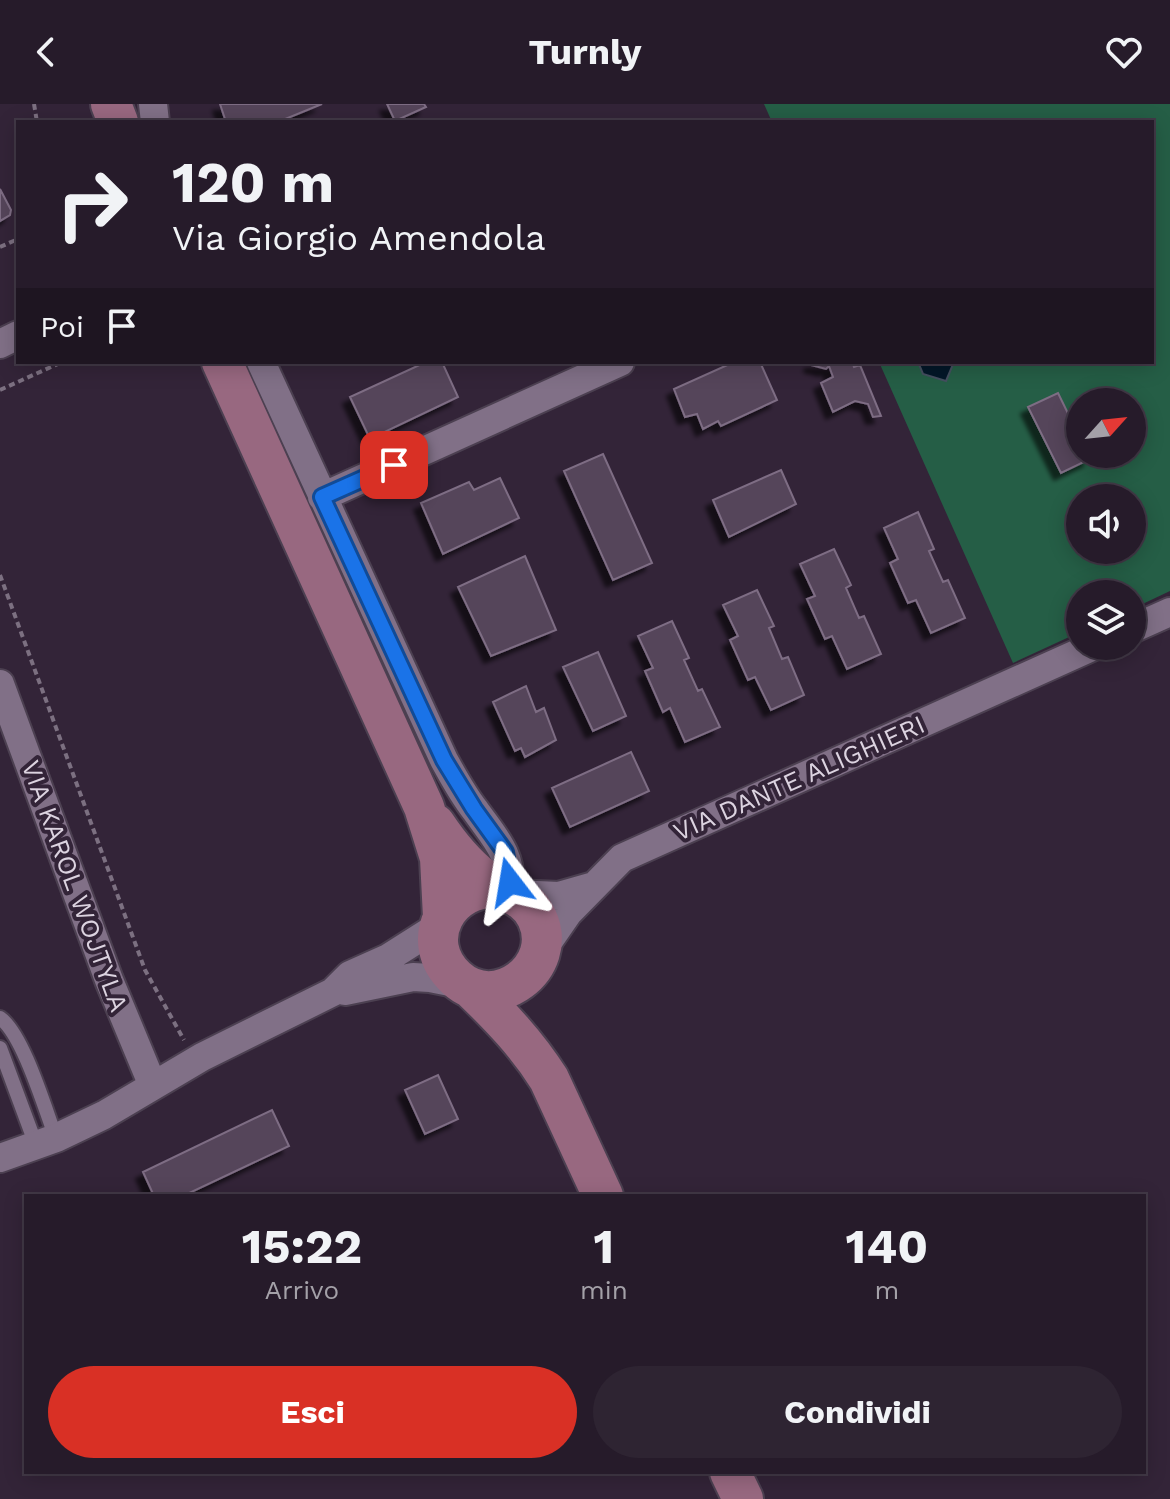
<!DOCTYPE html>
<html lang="it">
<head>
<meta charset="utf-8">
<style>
	body { margin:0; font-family:"Work Sans",sans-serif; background:#2e2432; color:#f1f3f6; height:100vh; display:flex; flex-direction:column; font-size:30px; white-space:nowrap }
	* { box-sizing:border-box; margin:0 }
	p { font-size:26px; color:#a4a1a8 }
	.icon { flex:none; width:44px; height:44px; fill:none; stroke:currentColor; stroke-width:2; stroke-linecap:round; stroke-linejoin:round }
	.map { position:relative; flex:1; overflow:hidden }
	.side { position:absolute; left:24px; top:1090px; width:1122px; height:280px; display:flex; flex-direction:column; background:#261b2a; border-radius:0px; box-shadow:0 4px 20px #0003,0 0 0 2px #423947 }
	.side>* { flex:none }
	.guide { position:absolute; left:16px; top:16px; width:1138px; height:244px; border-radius:0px; box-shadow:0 4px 20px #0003,0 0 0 2px #423947; background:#261b2a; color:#f1f3f6; overflow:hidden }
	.needle { width:52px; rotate:63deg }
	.fabs { position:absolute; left:1066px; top:284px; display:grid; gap:16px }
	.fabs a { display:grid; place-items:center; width:80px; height:80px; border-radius:50%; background:#261b2a; box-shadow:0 4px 20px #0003,0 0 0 2px #423947; font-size:40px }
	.pin { position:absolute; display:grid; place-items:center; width:68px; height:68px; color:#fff; margin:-34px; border-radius:16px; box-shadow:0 4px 12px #0006 }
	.me { position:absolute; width:88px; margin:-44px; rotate:346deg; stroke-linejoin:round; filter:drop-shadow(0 0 6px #0008) }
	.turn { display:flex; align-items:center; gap:28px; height:168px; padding:0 24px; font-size:36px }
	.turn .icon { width:104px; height:104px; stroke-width:2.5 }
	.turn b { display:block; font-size:56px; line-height:68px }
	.then { display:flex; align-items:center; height:76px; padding:0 24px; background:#0003; gap:16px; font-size:30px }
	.eta { display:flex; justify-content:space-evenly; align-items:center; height:136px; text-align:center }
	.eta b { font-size:48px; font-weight:700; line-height:56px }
	.cta { display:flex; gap:16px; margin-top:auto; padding:16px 24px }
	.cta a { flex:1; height:92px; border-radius:48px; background:#d93025; color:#fff; font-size:32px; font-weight:700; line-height:92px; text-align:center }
	.cta a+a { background:#2e2432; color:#f1f3f6 }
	header { display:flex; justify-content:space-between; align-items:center; height:104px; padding:0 24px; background:#261b2a; font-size:36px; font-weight:700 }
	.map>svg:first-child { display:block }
</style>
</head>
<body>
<header><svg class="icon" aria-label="back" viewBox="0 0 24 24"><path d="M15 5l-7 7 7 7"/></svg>Turnly<svg class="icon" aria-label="heart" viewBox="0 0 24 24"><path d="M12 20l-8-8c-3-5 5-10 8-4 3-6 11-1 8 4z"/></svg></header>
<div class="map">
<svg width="1170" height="1395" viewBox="0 0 1170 1395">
	<defs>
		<filter id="shadow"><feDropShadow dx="-7" dy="7" stdDeviation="2" flood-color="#0009"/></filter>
	</defs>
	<rect width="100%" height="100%" fill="#332438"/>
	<path fill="#255e46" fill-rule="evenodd" d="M764 0H1170V487L1132 505V490H1080V528L1013 559 879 258H1152V18H772ZM1080 298H1132V350H1080ZM1080 394H1132V446H1080Z"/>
	<path fill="#031728" stroke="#444f5f" stroke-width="2" d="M918 258H954L946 277 923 270Z"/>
	<path fill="#55455a" stroke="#7e6d84" stroke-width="2" filter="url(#shadow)" d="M220 0H322L278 18H226Z
		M387 0H424L426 3 395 17Z
		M0 85 11 106 10 111 0 117Z
		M426 258H442L458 293 370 335 350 293Z
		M734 258H760L777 296 721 322 718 317 703 325 697 310 685 313 674 285Z
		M812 258H852L854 263 860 261 881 312 873 313 868 300 855 297 833 308 821 279 833 273 829 262 826 265 811 261Z
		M1058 289 1080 334V350H1088L1090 355 1061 369 1028 303Z
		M603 350 652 459 613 476 564 367Z
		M781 366 796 400 729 433 713 396Z
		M500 374 519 414 443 450 421 399 469 378 474 386Z
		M918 408 934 445 929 447 943 478 948 476 965 514 931 529 916 496 908 499 890 459 898 455 884 424Z
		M834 445 851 481 846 484 859 514 864 512 881 550 847 565 832 532 825 535 807 495 815 492 800 460Z
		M525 452 556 526 491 552 458 483Z
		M757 486 774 522 769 524 782 555 788 553 804 591 771 606 755 573 748 576 730 536 738 532 723 501Z
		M672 517 689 554 684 556 698 587 702 585 720 623 685 638 670 604 663 608 645 567 653 564 638 532Z
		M598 548 626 612 593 627 563 563Z
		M526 582 536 608 544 604 556 636 525 653 521 644 515 647 493 598Z
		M631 648 649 687 570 723 552 684Z
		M438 971 458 1015 425 1030 405 986Z
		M272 1006 289 1042 183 1092H154L143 1068Z"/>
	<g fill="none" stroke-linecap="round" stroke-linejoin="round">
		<defs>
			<path id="lane" d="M0 914C23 930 45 1005 56 1034
				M0 944 36 1041"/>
			<path id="street" d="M153 0 155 18
				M0 240 18 231
				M261 258 444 656C454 674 463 691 475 706 494 733 514 752 509 787
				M322 393 620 258
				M1132 525 1170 508
				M0 580 109 876 153 982
				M514 790 559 792 594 782
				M539 851 568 809 622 754 1094 542
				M345 887 413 873 430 874 465 881
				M0 1054 56 1034 104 1011 202 953 333 888 350 871 388 854 440 821"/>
			<path id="secondary" d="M111 0 118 18
				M222 258 424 703 440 754 443 813
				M435 720C449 741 464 760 484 775 503 789 526 790 537 814 560 863 496 911 456 874 416 837 448 779 500 784
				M471 884C500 912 527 940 549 975L603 1092
				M730 1368 743 1395"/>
		</defs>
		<use href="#lane" stroke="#4c4051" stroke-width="18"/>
		<use href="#street" stroke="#4c4051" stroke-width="32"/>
		<use href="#secondary" stroke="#4c4051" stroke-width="44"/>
		<path stroke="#7c7081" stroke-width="4" stroke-dasharray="6 4" stroke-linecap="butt" d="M34 0 37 18
			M0 143 18 135
			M0 286 62 258
			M0 471 145 866 184 936"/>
		<use href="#lane" stroke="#817087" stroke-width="14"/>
		<use href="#street" stroke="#817087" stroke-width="28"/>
		<use href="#secondary" stroke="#986880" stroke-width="40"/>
	</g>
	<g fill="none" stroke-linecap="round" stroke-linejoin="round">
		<defs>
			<path id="route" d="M394 361 322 393 444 656 474 705 505 748 510 778"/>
		</defs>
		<use href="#route" stroke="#114b97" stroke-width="20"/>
		<use href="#route" stroke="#1a73e8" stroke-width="14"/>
	</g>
	<g text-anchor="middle" stroke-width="8" stroke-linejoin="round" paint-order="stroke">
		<g font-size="26" fill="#dcd3e0" stroke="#332438">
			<text transform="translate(799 674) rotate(-24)" y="9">VIA DANTE ALIGHIERI</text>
			<text transform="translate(75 782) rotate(70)" y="9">VIA KAROL WOJTYLA</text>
		</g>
	</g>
</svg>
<div class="fabs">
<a><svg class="needle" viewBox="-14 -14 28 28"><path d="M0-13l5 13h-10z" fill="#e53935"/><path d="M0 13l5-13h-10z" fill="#a4a1a8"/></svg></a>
<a><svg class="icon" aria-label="sound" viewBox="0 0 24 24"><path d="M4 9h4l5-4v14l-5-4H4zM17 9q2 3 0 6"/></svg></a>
<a><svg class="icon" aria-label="layers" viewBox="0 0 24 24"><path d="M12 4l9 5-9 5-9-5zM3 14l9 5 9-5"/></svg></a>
</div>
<div class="pin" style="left:394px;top:361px;background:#d93025"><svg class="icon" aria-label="arrive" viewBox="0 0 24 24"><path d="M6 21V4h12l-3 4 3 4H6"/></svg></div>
<svg class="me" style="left:510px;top:778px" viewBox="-20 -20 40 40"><path d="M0-17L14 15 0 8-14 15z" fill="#1a73e8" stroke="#fff" stroke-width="4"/></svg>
<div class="guide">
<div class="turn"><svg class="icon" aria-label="right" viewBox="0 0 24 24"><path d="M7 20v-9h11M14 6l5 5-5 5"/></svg><div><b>120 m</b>Via Giorgio Amendola</div></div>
<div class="then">Poi<svg class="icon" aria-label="arrive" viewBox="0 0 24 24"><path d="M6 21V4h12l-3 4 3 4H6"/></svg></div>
</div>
<section class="side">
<div class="eta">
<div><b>15:22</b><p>Arrivo</p></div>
<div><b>1</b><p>min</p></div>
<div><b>140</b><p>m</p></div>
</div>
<div class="cta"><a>Esci</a><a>Condividi</a></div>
</section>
</div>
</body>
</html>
